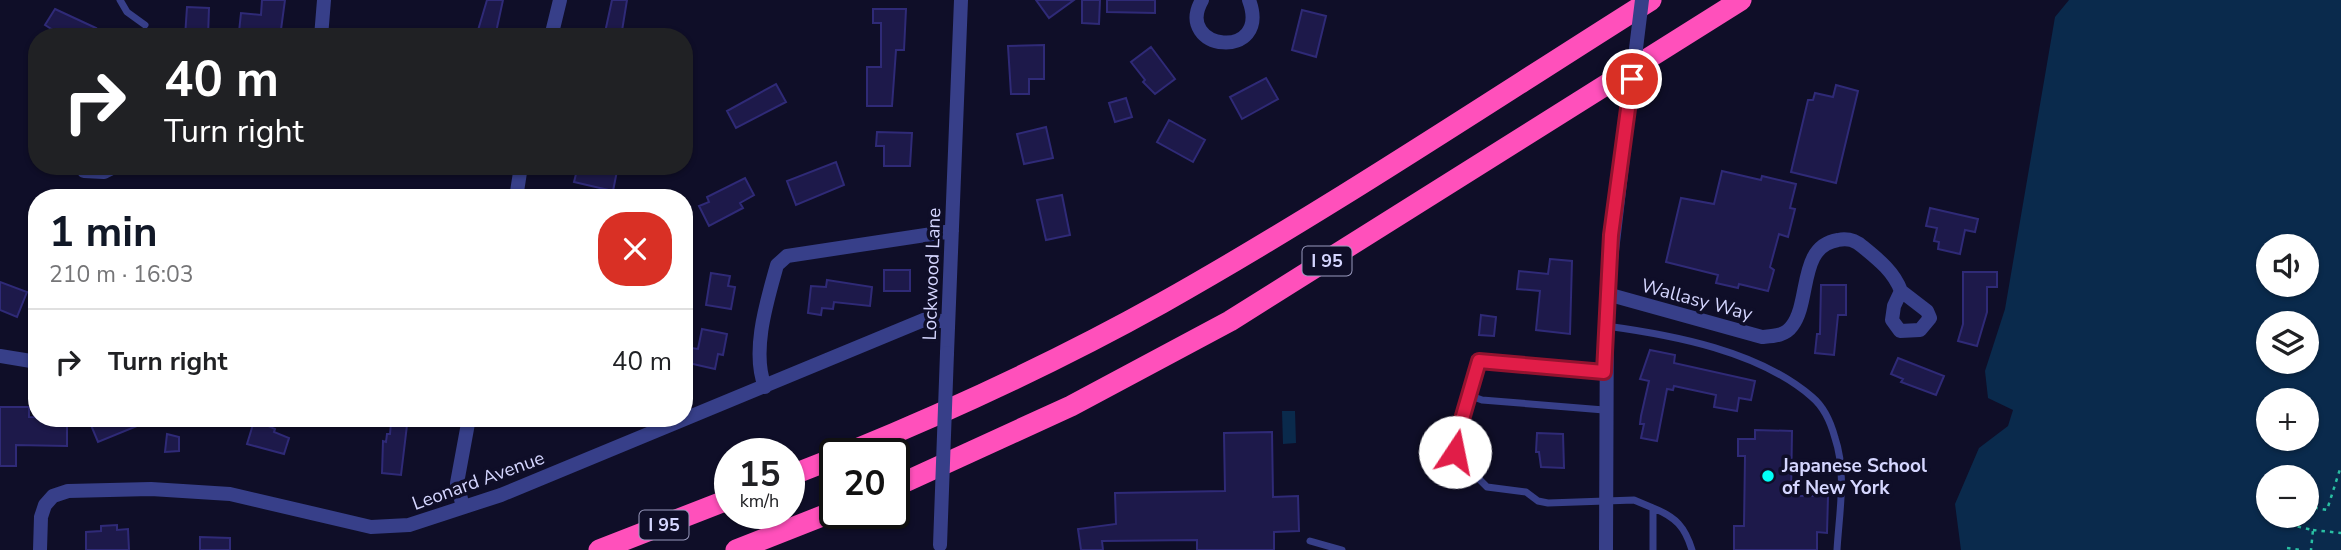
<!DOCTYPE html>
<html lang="en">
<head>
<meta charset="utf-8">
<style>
	body { margin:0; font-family:"Nunito Sans",sans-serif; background:#f2f2f2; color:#202124; height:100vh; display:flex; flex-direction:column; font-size:26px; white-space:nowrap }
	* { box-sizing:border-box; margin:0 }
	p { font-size:23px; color:#757577 }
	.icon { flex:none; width:38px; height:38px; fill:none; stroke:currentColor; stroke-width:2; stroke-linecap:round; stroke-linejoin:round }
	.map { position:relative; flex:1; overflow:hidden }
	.details { position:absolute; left:28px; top:189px; width:665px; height:238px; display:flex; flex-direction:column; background:#fff; border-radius:28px; box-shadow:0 2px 5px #0004 }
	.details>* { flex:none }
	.top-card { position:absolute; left:28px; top:28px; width:665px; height:147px; border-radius:28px; box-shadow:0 2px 5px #0004; background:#202124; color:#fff; overflow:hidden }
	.tools { position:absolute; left:2256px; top:234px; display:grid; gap:14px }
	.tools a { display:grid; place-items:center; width:63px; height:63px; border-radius:50%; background:#fff; box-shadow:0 2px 5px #0004; font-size:35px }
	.speed { position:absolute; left:714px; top:438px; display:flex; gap:14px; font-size:35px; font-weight:700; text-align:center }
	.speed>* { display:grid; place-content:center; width:91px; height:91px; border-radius:50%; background:#fff; box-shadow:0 2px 5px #0004; line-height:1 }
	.speed small { font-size:18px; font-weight:400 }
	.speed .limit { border:4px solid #111; border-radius:10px; background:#fff; color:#111 }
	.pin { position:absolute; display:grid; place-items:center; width:60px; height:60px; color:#fff; margin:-30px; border:4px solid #fff; border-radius:50%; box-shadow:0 2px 7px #0007 }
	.me { position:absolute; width:77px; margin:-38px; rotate:11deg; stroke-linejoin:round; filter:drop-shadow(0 0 5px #0008) }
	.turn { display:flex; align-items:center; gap:24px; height:147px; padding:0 21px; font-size:32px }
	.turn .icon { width:91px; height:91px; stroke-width:2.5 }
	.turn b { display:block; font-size:49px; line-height:60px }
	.round { display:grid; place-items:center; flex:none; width:74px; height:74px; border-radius:28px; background:#f2f2f2 }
	.headline { display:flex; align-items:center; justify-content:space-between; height:119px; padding:0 21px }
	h1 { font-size:42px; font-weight:700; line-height:52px; color:#111827 }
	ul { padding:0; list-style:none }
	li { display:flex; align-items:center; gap:21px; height:105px; padding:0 21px; border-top:2px solid #e0e0e0 }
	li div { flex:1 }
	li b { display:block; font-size:26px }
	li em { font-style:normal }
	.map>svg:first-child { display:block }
</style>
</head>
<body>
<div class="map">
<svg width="2341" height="550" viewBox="0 0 2341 550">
	<rect width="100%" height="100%" fill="#0f0e28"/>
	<path fill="#0a2a4c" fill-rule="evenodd" d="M2069 0H2341V550H1961L1955 504 1979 448 2008 426 2013 410 1988 398 1985 371 2005 309 2055 17ZM2268 247H2306V285H2268ZM2268 324H2306V362H2268ZM2268 401H2306V439H2268ZM2268 478H2306V516H2268Z
		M1282 411H1295L1296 443 1283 444Z"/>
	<path fill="#1d194a" stroke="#2f2a77" stroke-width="2" d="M262 0H285L280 37 239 32 241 13 261 15Z
		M487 0H503L495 37H476Z
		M612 0H627L621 37H604Z
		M1036 0H1074L1049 18Z
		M1082 0H1100L1099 24 1082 23Z
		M1107 0H1155V13L1107 12Z
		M187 7 209 8 208 37H185Z
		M55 9 96 28 91 37H54L56 32 45 25Z
		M873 9H906L904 50H896L892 106H867V67H881V23H873Z
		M1302 10 1326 16 1316 57 1292 50Z
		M1044 45V79H1029V94H1011L1008 46Z
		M1151 47 1175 79 1155 94 1143 82 1145 80 1131 62Z
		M1266 78 1278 99 1242 119 1230 97Z
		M776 84 786 102 736 128 727 111Z
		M1836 85 1858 91 1836 183 1791 172 1808 100H1813L1815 93 1833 97Z
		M1126 98 1132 117 1115 122 1109 103Z
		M1169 120 1205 140 1193 162 1157 142Z
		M1046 127 1053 158 1024 164 1017 134Z
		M877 132 912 133 910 166H884V146H876Z
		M836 162 844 185 796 205 787 181Z
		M578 166H618L613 191 574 182Z
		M1722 171 1761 180 1762 176 1796 184 1790 208 1795 209 1788 237 1779 234 1770 267 1774 270 1768 291 1739 284 1738 288 1716 283 1718 275 1666 262 1681 198 1714 204Z
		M745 178 754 195 740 203 743 208 709 226 699 206 709 202 707 197Z
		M1062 195 1070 235 1046 240 1037 200Z
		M1930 208 1978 219 1975 232 1965 230 1960 254 1938 249 1939 242 1934 241 1937 228 1926 226Z
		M1550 259 1572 261 1570 334 1536 330 1540 291 1517 289 1519 271 1548 274Z
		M884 270H910V291H884Z
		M1963 272H1997V287H1987V312L1977 346 1958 341 1963 324Z
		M711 273 730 276 728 286 735 287 731 309 706 305Z
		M827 280 872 287 870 306 834 302 833 309 822 308 821 315 808 313 811 286 826 287Z
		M0 282 27 292 17 317 0 310Z
		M1821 285H1846V315H1838L1834 355 1815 353 1817 334H1820Z
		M1481 315 1496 317 1494 336 1479 335Z
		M702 329 727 334 723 355 718 354 715 369 684 362V347L698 349Z
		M1650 350 1675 355 1674 363 1755 381 1751 400 1739 398 1737 411 1714 407 1716 395 1674 386 1673 390 1667 389 1657 441 1641 438 1644 424H1640L1641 416 1649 381 1640 379Z
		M1898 358 1944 376 1936 395 1901 382 1903 379 1891 374Z
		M0 407H29V417L67 418V446L16 445V466H0Z
		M88 418H154V419L98 442Z
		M255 418 269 422 268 426 275 429 274 432 289 438 284 454 247 444Z
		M391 423 407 425 401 475 382 473 383 441 386 442 387 434H390Z
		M1755 430 1792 431 1791 496H1828L1827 533 1817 532V550H1734V526H1744L1745 456H1738V439H1755Z
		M1272 432 1273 497 1298 496 1299 531 1274 532V550H1197V540L1102 541 1103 550H1081L1078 529 1116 524 1115 493 1225 491 1224 433Z
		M1537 433 1563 434 1564 468 1541 467 1539 452H1536Z
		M167 434 179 437V451L165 452Z
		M117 525V530L128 529 129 550H86V532L101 531V526Z
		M200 537 230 538V550H200Z"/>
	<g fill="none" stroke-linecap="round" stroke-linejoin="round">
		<path stroke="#29bfa2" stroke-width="2.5" stroke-dasharray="3.5 5" stroke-linecap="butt" d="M2306 506 2327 510 2341 466
			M2292 516 2290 525 2313 530 2311 550
			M2313 530 2341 533
			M2287 548 2301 550"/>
		<path stroke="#373f89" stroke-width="7" d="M120 0 127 12 145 25
			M1606 326C1673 335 1759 351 1812 397 1824 407 1831 423 1835 438 1847 473 1839 514 1837 550
			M1604 372 1479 361 1458 433 1453 470 1475 475 1487 487 1526 492 1538 501 1548 503 1634 500 1653 508V550
			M1468 395 1482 400 1604 410
			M1653 508C1676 517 1685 527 1692 550
			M1310 541 1342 550"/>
		<path stroke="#373f89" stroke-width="14" d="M1202 0C1173 51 1272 62 1249 0
			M321 37 324 0
			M551 37 560 0
			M81 166 84 171 104 172 116 166
			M516 198 521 166
			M1607 294 1762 337C1773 336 1785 336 1792 326 1811 301 1798 246 1838 240 1848 238 1855 240 1863 247 1879 260 1894 272 1901 291L1894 306 1892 320 1900 331 1920 330 1930 318 1927 311 1901 291
			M947 353 961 0
			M0 356 37 362
			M765 387C751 351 767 301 777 265L787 256 952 231
			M463 507 457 483 469 418
			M40 550 41 517 45 505 53 496 68 491 151 489 230 494 371 527 409 525 501 495 926 319 948 322"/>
		<path stroke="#373f89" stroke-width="14" d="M1606 550 1607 294 1629 105"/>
		<path stroke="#ff50bb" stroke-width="21" d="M847 453C954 409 1060 360 1162 303 1329 209 1489 102 1651 0
			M789 476 835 458
			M894 487 1071 406 1230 321 1741 0
			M599 550 730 499
			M736 550 835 511"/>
		<path stroke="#373f89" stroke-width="14" d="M940 545 947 353"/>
		<path stroke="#373f89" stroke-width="14" d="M1629 105 1642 0"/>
	</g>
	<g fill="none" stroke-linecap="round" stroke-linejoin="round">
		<defs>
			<path id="route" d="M1455 452 1458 433 1479 361 1604 372 1611 235 1632 79"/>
		</defs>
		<use href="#route" stroke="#92132f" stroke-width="18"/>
		<use href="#route" stroke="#e11d48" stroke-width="12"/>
	</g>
	<circle fill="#01fff7" stroke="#0f0e28" stroke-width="2.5" cx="1768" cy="476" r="7"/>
	<g text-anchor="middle" stroke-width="7" stroke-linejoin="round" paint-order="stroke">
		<g fill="#0f0e28" stroke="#9a9abe" stroke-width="2">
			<rect x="1302.5" y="246.5" width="49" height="29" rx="5"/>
			<rect x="639.5" y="510.5" width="49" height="29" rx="5"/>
		</g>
		<g font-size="18" font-weight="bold" fill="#d5d6ff">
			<text x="1327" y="267">I 95</text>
			<text x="664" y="531">I 95</text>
		</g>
		<g font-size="19" fill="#d5d6ff" stroke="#0f0e28">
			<text transform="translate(931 274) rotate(-88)" y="7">Lockwood Lane</text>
			<text transform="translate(1697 299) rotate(15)" y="7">Wallasy Way</text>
			<text transform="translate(478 480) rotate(-20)" y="7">Leonard Avenue</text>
		</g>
		<g font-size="19" font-weight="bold" fill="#d5d6ff" stroke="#0f0e28" text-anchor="start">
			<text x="1782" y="472">Japanese School<tspan x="1782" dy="22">of New York</tspan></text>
		</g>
	</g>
</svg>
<div class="tools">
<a><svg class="icon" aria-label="sound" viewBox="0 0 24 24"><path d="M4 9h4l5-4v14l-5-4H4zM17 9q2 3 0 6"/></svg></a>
<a><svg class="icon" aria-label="layers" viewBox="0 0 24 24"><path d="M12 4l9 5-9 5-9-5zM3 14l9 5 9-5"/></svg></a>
<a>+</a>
<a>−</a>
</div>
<div class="speed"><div>15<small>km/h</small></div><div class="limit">20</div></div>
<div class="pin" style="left:1632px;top:79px;background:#d93025"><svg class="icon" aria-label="arrive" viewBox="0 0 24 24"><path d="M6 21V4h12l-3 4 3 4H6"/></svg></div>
<svg class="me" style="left:1455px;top:452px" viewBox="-20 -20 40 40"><circle r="19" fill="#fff"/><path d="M0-13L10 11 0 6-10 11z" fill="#e11d48"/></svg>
<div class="top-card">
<div class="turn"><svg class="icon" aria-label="right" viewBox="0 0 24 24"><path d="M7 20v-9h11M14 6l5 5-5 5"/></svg><div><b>40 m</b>Turn right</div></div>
</div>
<section class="details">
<div class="headline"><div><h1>1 min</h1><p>210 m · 16:03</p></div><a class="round" style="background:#d93025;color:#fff"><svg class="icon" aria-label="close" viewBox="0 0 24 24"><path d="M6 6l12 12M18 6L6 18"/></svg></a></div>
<ul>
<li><svg class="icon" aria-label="right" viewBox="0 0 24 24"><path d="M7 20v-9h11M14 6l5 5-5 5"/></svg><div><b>Turn right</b></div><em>40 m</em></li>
</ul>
</section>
</div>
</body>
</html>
